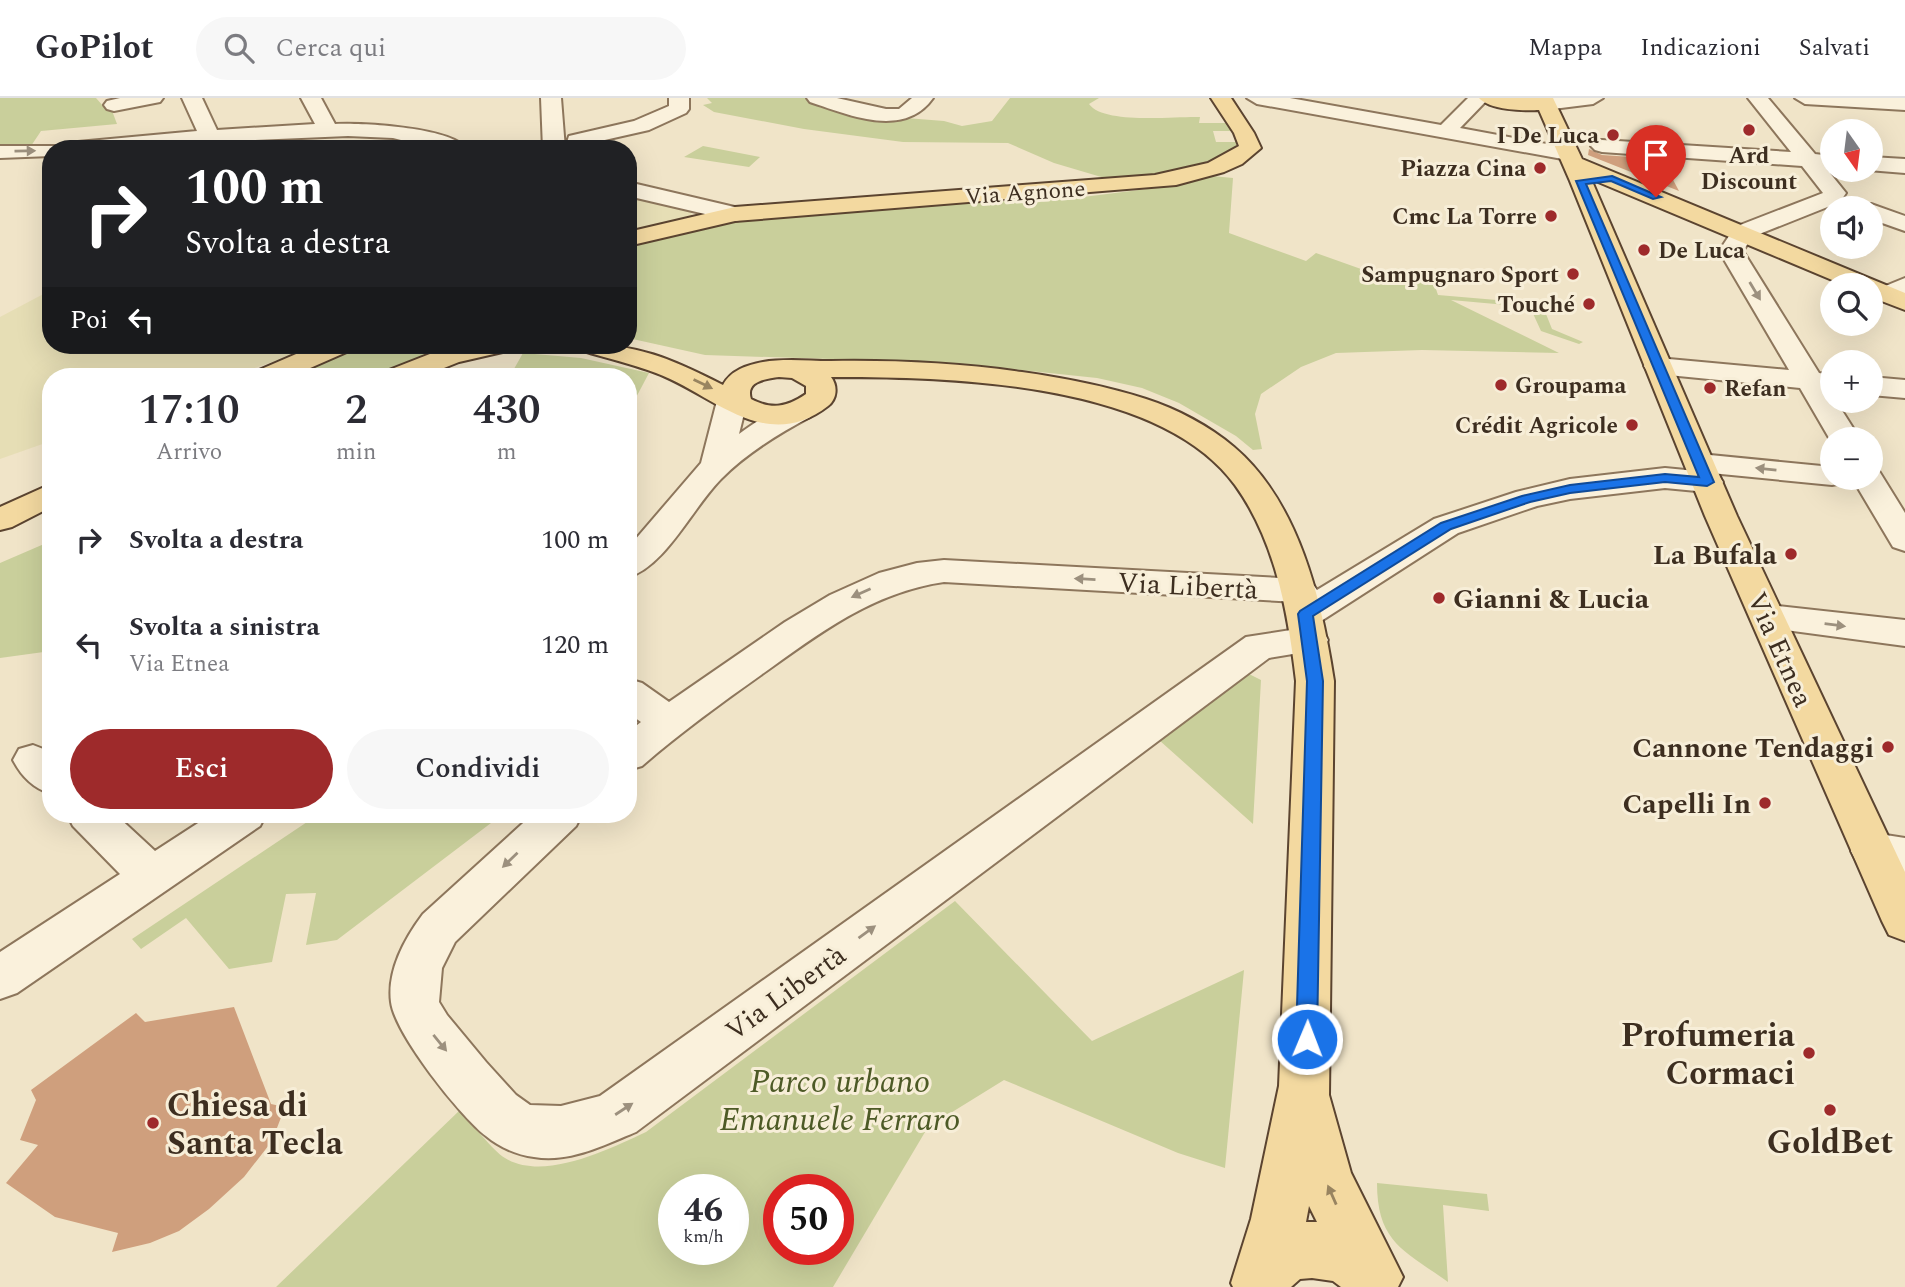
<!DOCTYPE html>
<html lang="it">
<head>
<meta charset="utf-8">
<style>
	body { margin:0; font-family:Spectral,serif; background:#f7f7f7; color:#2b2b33; height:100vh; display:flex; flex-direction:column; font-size:26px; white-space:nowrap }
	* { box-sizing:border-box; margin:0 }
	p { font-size:23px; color:#7c7c81 }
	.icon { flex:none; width:38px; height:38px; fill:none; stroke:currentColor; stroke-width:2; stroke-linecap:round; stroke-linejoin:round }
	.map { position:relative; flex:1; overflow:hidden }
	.details { position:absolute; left:42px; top:270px; width:595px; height:455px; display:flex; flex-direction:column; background:#fff; border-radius:28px; box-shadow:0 7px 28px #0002 }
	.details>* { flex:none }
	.banner { position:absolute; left:42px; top:42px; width:595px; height:214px; border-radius:28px; box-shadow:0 7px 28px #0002; background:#202124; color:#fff; overflow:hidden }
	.needle { width:46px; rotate:166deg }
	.buttons { position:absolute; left:1820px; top:21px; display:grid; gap:14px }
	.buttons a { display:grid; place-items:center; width:63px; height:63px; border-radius:50%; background:#fff; box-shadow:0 7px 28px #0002; font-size:35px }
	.speed { position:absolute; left:658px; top:1076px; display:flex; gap:14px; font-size:35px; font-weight:700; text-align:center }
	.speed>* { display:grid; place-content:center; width:91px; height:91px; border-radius:50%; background:#fff; box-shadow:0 7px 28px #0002; line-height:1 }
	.speed small { font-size:18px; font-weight:400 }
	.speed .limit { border:10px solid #d22; background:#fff; color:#111 }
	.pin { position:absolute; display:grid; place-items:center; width:60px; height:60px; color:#fff; margin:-72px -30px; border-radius:50% 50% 50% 0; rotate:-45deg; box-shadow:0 0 7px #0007 }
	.pin .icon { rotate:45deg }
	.me { position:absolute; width:77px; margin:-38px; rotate:1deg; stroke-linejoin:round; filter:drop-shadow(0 0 5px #0008) }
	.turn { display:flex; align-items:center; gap:24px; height:147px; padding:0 28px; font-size:32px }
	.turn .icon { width:91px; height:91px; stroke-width:2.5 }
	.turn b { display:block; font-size:49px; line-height:60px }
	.then { display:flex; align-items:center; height:66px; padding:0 28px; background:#0003; gap:14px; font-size:26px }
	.eta { display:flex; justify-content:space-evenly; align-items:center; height:119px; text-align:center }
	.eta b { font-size:42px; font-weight:600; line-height:49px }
	.primary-button { display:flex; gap:14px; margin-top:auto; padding:14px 28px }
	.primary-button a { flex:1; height:80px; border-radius:42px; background:#9e2a2b; color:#fff; font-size:28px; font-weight:600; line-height:80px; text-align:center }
	.primary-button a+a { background:#f7f7f7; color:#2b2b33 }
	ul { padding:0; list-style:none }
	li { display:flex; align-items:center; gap:21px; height:105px; padding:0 28px }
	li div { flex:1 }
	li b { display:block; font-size:26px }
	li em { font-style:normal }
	header { display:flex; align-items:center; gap:42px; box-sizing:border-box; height:98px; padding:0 35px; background:#fff; border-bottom:2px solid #e1e1e2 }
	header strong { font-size:33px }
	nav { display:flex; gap:38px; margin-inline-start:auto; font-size:24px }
	.search { width:490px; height:63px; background:#f7f7f7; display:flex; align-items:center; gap:18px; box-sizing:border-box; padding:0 24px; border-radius:38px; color:#7c7c81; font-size:26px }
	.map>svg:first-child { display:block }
</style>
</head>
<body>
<header>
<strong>GoPilot</strong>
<div class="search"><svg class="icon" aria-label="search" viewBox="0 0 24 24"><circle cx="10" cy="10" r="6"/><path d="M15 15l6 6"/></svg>Cerca qui</div>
<nav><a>Mappa</a><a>Indicazioni</a><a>Salvati</a></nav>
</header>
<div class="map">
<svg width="1905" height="1189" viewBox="0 0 1905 1189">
	<rect width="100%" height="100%" fill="#f0e4c8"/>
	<path fill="#e6deb5" d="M628 96 689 112 693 118 628 135Z
		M51 192V247H321L232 278H51V343L0 361V219Z"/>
	<path fill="#c9cf9b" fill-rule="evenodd" d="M0 0H96L104 9 111 10 117 26 41 33 29 51 0 52Z
		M707 0H809L855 16 944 23 962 28 992 23 1010 0H1099L1089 6C1104 27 1176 18 1200 19L1199 25H1227L1232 33H1213L1216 44H1238L1233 52 1223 58 1185 71 1140 80 1108 81 1054 65 1008 45 903 44 804 31 714 14 703 7 712 5Z
		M703 48 760 59 749 69 684 59Z
		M1212 78 1233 80 1229 135 1306 163 1316 155 1361 171 1366 168 1388 175 1396 170 1433 182 1438 197 1542 206 1552 231 1583 244 1579 246 1541 233 1530 209 1451 202 1559 255 1422 252 1336 255 1301 269 1261 296 1255 316 1262 351 1253 352 1236 338 1179 305 1142 290 1097 280 952 265 705 257 628 240V147L722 123 972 102 1016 103 1083 99 1163 89Z
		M361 247H460L374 278H291Z
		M523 255 581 260 649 275 632 307H628V278H510Z
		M51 443V553L0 560V465Z
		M1249 576 1261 582 1253 726 1159 642 1240 578Z
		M319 716H480L491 725 337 842 306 847 316 795 286 796 272 864 229 871 186 820 141 851 132 841Z
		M955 803 1092 943 1244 872 1225 1070 1178 1055 1004 982 928 1029 833 1189H276L460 1012C471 1024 493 1053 505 1060 544 1084 609 1051 646 1034ZM674 1092H733V1152H674ZM779 1092H838V1152H779Z
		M1377 1085 1487 1096 1489 1113 1443 1107 1448 1184C1405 1153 1377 1145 1377 1085Z"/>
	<path fill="#cf9f7d" d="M1589 51 1602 57 1662 61 1679 93 1588 57Z
		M234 909 271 1006 285 1009 272 1043 244 1079 209 1111 179 1133 150 1145 112 1154 118 1135 55 1119 6 1085 38 1047 20 1042 36 1002 31 992 136 915 145 924Z"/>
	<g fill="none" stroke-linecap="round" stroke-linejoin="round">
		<defs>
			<path id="minor" d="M120 0H163L160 4 114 13 107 11 104 7 107 3Z
				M182 0H202L217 32 315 26 301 0H321L335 26C362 25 451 29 467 51H437L393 40 348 38 255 42 140 51H51V58L0 60V48H59L67 45 197 33Z
				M541 0H561L565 51H543Z
				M669 0H689V11L686 15 649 32 587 46V51H565L569 38 634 23 669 8Z
				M807 0H837L886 11H899L912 0H933C904 41 849 17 810 4Z
				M1247 0H1290L1441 27 1468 0H1489L1460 30 1568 50 1576 51 1579 56 1576 61 1568 62 1257 6Z
				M1546 0H1603L1593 6 1545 12 1538 10 1535 6 1538 2Z
				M1748 0H1768L1815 56 1831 58 1832 65 1825 69 1846 95 1840 104 1752 139 1743 153 1819 275 1832 277V291L1830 292 1832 303H1836L1860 341H1832V345L1800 290 1658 276 1648 274 1644 268 1648 262 1658 260 1789 272 1719 153 1735 129 1823 95 1802 68 1602 54 1595 52 1591 48 1595 44 1602 42 1791 54Z
				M1795 0H1905V12L1805 6Z
				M1871 59 1905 61V75L1868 72H1871Z
				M628 84 743 111 747 116 743 121 735 123 628 98Z
				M1871 106 1905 118V133L1871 121V110H1861Z
				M1905 180V197L1887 204 1878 201 1874 196 1878 191Z
				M1871 279 1905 282V300L1871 297Z
				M733 290 743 293 748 299 739 336C759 322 786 301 810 307L815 313 810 319C778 336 747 355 721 381 693 409 665 469 628 479V450L701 365 718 299 723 293Z
				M1700 356 1832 369V380H1847L1843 385 1832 387 1711 375 1718 377 1723 384 1718 391 1707 394 1665 390 1570 401 1537 408 1458 435 1318 525 1305 528 1292 525 1287 516 1297 504 944 484C873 494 818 536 761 577 720 606 680 635 642 668L628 672V634L641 624 628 615V581L642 585 669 604 785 524 830 497 879 475 917 465 944 462 1300 481 1312 485 1317 492 1434 421 1516 394 1570 381 1665 370 1696 373 1689 372 1684 365 1689 358Z
				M1871 371 1879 373 1905 415V453L1893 449 1852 380H1871Z
				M1768 507 1905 522V548L1755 528 1750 519 1755 510Z
				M1310 529 1323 533 1328 542 1323 551 1269 560 636 1034C604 1047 570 1065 534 1059 517 1057 499 1049 486 1038 460 1018 395 936 391 904 387 873 405 840 423 816L533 716H582L576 728 455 844 442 870 439 904 447 917 486 964 516 997 530 1007 561 1008 600 998 1246 539Z
				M33 647 51 654V696C33 690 22 679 13 662L19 651Z
				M67 716H115L155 753 212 716H266L260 728 17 895 0 901V854L120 776 73 728Z
				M1873 735 1905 740V776L1858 766 1851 753 1858 740Z"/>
			<path id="major" d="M1211 0H1231L1254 35 1261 50 1242 66 1224 74 1176 87 735 123 628 148V134L735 109 1155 77 1208 65 1239 48 1234 35Z
				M1479 0H1553L1582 61 1905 195V212L1871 199V187H1844L1591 81 1737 418 1905 774V843L1889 837 1882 823 1705 418 1570 83 1539 12C1523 13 1490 12 1479 0Z
				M317 247H353L349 253 292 278H255L259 272Z
				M463 247H511L507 253 459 264 424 278H385L389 272 440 252Z
				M579 247C635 244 674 262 723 287 731 272 747 267 763 264 785 260 809 263 831 263 895 262 959 265 1022 274 1064 280 1106 288 1146 301 1177 311 1209 328 1234 349 1299 404 1322 503 1334 583L1329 997 1351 1075 1403 1179 1398 1189H1341L1333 1183 1312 1180 1300 1181 1291 1189H1233L1231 1185 1251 1121 1279 988 1296 583C1288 515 1276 444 1235 387 1159 283 949 279 831 279 838 288 837 301 828 308 765 357 713 296 656 275 632 266 607 260 583 253ZM779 279 792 280 806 288V296C787 309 772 312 751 301 745 283 766 281 779 279ZM1309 1108 1317 1124H1306Z
				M51 386V409L12 429 0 432V409Z"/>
		</defs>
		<use href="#minor" stroke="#8d765c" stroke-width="4"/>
		<use href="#major" stroke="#5b4430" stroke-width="4"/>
		<use href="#minor" fill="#faf1dc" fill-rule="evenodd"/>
		<use href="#major" fill="#f3d9a0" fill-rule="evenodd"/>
	</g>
	<defs><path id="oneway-solid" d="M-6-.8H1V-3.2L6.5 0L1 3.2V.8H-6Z" transform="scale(1.75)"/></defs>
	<g fill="#9c907e">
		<use href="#oneway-solid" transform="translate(25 53) rotate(-1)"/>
		<use href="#oneway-solid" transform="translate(1755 193) rotate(59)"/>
		<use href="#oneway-solid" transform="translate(1766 371) rotate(-174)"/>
		<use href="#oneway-solid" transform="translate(1085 481) rotate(-177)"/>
		<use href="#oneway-solid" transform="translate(861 495) rotate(156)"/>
		<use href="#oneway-solid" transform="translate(1835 527) rotate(7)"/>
		<use href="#oneway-solid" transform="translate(510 762) rotate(136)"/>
		<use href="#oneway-solid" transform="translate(867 834) rotate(-36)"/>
		<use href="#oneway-solid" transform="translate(440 945) rotate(51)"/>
		<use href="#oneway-solid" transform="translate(624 1011) rotate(-33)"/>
	</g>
	<g fill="#988460">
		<use href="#oneway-solid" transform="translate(703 286) rotate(26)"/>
		<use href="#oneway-solid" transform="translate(1332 1097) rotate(-114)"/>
	</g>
	<path fill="#1a73e8" stroke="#114b97" stroke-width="2" d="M1612 78 1661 99 1653 101 1611 83 1586 86 1714 384 1707 388 1665 384 1570 395 1530 404 1451 431 1313 518 1323 583 1317 941 1314 947 1307 950 1299 947 1296 941 1307 583 1298 516 1300 513 1441 425 1522 398 1570 387 1665 376 1699 379 1576 83Z"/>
	<g fill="#9e2a2b" stroke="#f7eed8" stroke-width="2.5">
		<circle cx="1749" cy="32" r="7"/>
		<circle cx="1613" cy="37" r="7"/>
		<circle cx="1540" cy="70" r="7"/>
		<circle cx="1551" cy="118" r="7"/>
		<circle cx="1644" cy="152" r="7"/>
		<circle cx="1573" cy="176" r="7"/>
		<circle cx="1589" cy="206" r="7"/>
		<circle cx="1501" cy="287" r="7"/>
		<circle cx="1710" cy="290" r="7"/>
		<circle cx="1632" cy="327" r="7"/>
		<circle cx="1791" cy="456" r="7"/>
		<circle cx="1439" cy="500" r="7"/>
		<circle cx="1888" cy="649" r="7"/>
		<circle cx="1765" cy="705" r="7"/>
		<circle cx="1809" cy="955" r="7"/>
		<circle cx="1830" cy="1012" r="7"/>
		<circle cx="153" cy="1025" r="7"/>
	</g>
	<g text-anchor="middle" stroke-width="6" stroke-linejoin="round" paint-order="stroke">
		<g font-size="23" font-weight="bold" fill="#3d2e20" stroke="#f7eed8" text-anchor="end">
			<text x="1599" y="45">I De Luca</text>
			<text x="1749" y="65" text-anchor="middle">Ard<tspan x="1749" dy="26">Discount</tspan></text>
			<text x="1526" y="78">Piazza Cina</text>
			<text x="1537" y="126">Cmc La Torre</text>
			<text x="1658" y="160" text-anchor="start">De Luca</text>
			<text x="1559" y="184">Sampugnaro Sport</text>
			<text x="1575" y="214">Touché</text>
			<text x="1515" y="295" text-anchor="start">Groupama</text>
			<text x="1724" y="298" text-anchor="start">Refan</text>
			<text x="1618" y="335">Crédit Agricole</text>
		</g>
		<g font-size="23" fill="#3d2e20" stroke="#f7eed8">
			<text transform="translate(1025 94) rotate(-4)" y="8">Via Agnone</text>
		</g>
		<g font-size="28" font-weight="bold" fill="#3d2e20" stroke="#f7eed8" text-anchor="end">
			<text x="1777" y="466">La Bufala</text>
			<text x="1453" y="510" text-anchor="start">Gianni &amp; Lucia</text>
			<text x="1874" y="659">Cannone Tendaggi</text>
			<text x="1751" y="715">Capelli In</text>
		</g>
		<g font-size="28" fill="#3d2e20" stroke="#f7eed8">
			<text transform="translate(1188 487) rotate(3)" y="10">Via Libertà</text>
			<text transform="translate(1781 551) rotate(66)" y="10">Via Etnea</text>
			<text transform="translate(785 894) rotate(-36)" y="10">Via Libertà</text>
		</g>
		<g font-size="33" font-weight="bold" fill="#3d2e20" stroke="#f7eed8" text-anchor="end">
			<text x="1795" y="948">Profumeria<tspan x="1795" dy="38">Cormaci</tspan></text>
			<text x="167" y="1018" text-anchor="start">Chiesa di<tspan x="167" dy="38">Santa Tecla</tspan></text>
			<text x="1830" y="1055" text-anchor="middle">GoldBet</text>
		</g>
		<g font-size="33" font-style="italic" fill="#4d5a26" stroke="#f7eed8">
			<text x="840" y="994">Parco urbano<tspan x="840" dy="38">Emanuele Ferraro</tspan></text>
		</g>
	</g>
</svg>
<div class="buttons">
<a><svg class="needle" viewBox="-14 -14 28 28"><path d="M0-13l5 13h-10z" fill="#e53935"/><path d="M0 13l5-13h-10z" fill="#7c7c81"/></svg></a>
<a><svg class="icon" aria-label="sound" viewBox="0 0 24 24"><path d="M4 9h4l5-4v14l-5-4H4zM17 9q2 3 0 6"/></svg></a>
<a><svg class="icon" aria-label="search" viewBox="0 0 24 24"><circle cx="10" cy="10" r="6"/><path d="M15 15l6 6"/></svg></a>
<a>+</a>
<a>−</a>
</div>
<div class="speed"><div>46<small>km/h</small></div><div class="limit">50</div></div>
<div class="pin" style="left:1656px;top:99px;background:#d93025"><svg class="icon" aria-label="arrive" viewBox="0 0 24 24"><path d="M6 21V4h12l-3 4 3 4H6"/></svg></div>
<svg class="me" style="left:1307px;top:941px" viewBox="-20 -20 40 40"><circle r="17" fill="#1a73e8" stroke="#fff" stroke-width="3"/><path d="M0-11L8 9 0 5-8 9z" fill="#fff"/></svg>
<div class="banner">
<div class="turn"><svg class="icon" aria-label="right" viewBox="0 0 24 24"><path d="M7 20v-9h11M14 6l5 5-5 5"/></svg><div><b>100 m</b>Svolta a destra</div></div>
<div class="then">Poi<svg class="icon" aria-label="left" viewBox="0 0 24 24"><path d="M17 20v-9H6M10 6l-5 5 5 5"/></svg></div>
</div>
<section class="details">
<div class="eta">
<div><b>17:10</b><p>Arrivo</p></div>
<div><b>2</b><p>min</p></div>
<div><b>430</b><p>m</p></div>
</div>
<ul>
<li><svg class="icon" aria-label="right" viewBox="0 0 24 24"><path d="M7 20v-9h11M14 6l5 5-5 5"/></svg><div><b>Svolta a destra</b></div><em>100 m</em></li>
<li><svg class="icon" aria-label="left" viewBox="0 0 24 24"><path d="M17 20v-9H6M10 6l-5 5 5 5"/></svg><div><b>Svolta a sinistra</b><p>Via Etnea</p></div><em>120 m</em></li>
</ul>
<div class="primary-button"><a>Esci</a><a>Condividi</a></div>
</section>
</div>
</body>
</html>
